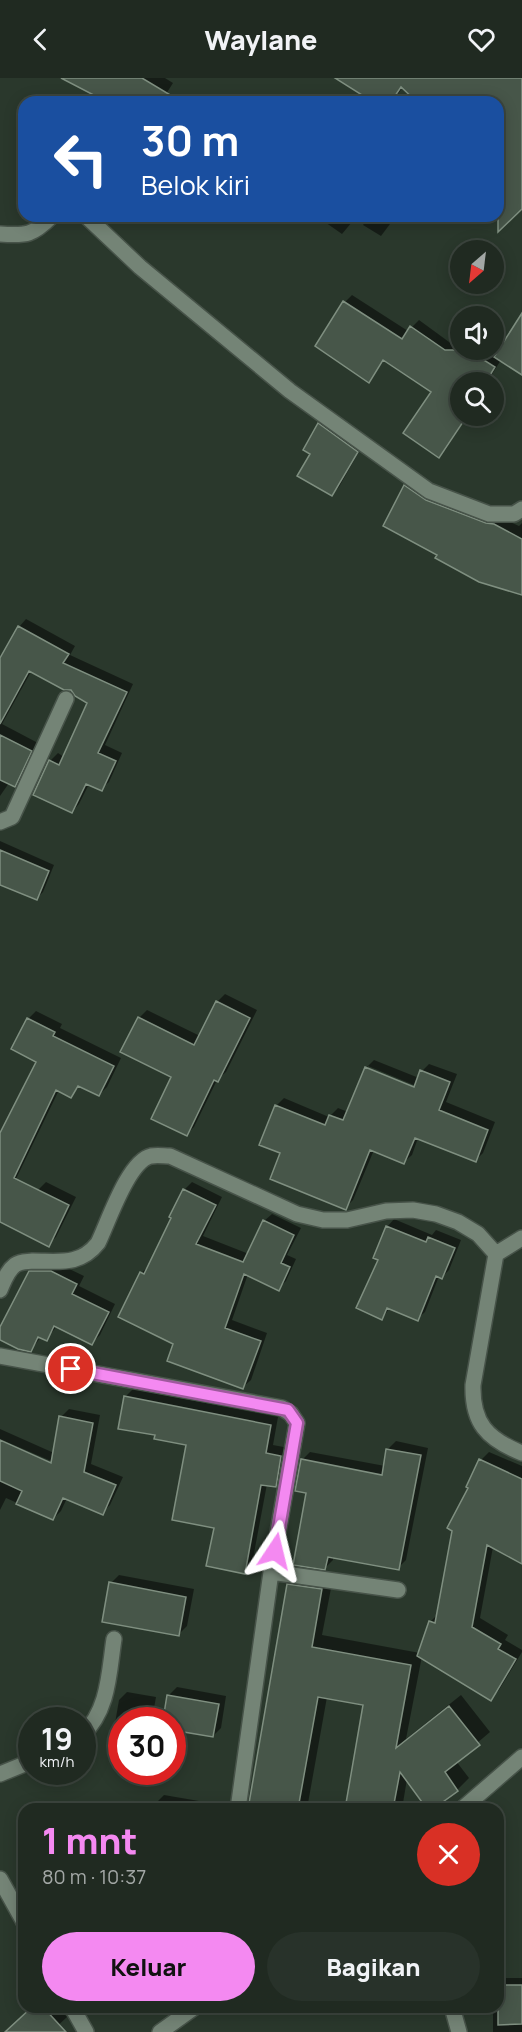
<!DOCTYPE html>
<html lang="id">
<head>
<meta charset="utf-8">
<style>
	body { margin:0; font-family:Manrope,sans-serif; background:#28322a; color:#f1f3f6; height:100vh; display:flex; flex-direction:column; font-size:22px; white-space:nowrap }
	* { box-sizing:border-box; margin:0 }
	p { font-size:20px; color:#a2a7a5 }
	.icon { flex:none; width:33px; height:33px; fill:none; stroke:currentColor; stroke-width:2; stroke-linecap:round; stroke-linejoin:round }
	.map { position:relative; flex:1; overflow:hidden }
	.side { position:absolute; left:18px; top:1725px; width:486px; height:210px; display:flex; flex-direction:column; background:#202a21; border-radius:18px; box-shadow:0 3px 15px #0003,0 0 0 2px #3d463f }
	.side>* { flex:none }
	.top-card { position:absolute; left:18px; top:18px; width:486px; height:126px; border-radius:18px; box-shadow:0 3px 15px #0003,0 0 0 2px #3d463f; background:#1a4fa0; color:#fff; overflow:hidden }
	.needle { width:39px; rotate:208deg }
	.fabs { position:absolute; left:450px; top:162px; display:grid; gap:12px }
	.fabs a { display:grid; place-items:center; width:54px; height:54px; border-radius:50%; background:#202a21; box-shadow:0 3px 15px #0003,0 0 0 2px #3d463f; font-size:30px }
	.speed { position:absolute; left:18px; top:1629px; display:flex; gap:12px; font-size:30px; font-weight:700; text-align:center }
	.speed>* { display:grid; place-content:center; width:78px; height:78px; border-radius:50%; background:#202a21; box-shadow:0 3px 15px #0003,0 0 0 2px #3d463f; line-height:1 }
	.speed small { font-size:15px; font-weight:400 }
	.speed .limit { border:9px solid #d22; background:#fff; color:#111 }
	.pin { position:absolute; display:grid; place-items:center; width:51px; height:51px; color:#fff; margin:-26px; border:3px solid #fff; border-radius:50%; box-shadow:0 2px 6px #0007 }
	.me { position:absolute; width:66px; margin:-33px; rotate:10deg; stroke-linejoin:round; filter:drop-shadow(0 0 4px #0008) }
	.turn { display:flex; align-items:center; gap:21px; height:126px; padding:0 24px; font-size:27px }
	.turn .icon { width:78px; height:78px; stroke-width:2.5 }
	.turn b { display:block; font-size:42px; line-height:51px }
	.round { display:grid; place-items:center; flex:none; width:63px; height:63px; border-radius:32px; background:#28322a }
	.summary { display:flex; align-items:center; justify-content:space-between; height:102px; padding:0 24px }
	h1 { font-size:36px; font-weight:800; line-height:45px; color:#f489f1 }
	.cta { display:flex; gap:12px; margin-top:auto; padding:12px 24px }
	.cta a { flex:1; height:69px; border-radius:36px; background:#f489f1; color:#111; font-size:24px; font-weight:800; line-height:69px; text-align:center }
	.cta a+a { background:#28322a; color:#f1f3f6 }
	header { display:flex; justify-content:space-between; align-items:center; height:78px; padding:0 24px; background:#202a21; font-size:27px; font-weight:800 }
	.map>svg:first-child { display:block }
</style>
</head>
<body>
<header><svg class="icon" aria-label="back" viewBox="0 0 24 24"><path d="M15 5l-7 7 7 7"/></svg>Waylane<svg class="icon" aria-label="heart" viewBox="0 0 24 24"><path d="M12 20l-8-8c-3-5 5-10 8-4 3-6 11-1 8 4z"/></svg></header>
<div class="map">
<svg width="522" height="1954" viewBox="0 0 522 1954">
	<rect width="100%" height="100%" fill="#2a382c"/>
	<path fill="#0007" fill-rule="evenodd" d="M68 0H165L173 5 161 24H107Z
		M356 0H508L522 128 498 99V24H419L403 9 392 24H376Z
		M325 138H357L342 156 322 142Z
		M369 138H396L381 158 363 147Z
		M352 217 408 253 419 242 460 272H486L496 278 522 238V295L501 282 487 304H460V338H467L446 371 439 378 433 314 385 281 369 303 345 224Z
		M327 338 364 365 339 409 331 417 312 376 319 346Z
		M413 400 519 448 522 445V515L439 476 405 408Z
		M26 541 75 568 70 577 133 606 105 667 122 675 109 704 101 711 89 706 79 726 72 734 50 683 58 675 64 679 89 624 71 611 32 592 2 646 38 665 22 700 15 707 9 705 0 718V579L5 574 19 549Z
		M0 763 54 787 43 814 36 821 0 805Z
		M225 916 257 932 226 994 217 1002 194 1049 186 1057 173 998 139 940 147 932 200 958 217 924Z
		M36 933 62 946 60 950 121 980 107 1009 99 1017 81 1007 71 1018 59 1012 13 1107 0 1112V1053L2 1054 38 983 28 941Z
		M374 982 419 1000 422 993 429 986 457 996 446 1024 495 1044 483 1075 475 1083 418 1060 412 1077 404 1084 374 1072 353 1122 345 1130 282 1074 276 1028 284 1020 329 1039 338 1030 348 1034 366 990ZM368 988 421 1010 420 1013 368 992Z
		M46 1104 76 1119 56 1159 48 1167 38 1112Z
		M192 1104 222 1119 203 1158 249 1176 264 1143 272 1136 301 1150 287 1177 296 1181 286 1203 278 1211 248 1196 232 1242 267 1255 251 1302 243 1309 175 1265 141 1195 149 1188 184 1112Z
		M394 1141 432 1157 436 1152 461 1162 449 1192 442 1199 439 1198 425 1234 417 1241 390 1230 382 1240 380 1181 387 1149Z
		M39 1186H59L84 1198 79 1208 115 1226 100 1257 92 1265 57 1248 46 1262 41 1259 31 1272 0 1261 30 1194Z
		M133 1311 278 1339 273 1367 289 1370 283 1400 275 1408 267 1406 252 1486 244 1494 215 1449 187 1366 156 1356 125 1319Z
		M69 1331 100 1337 91 1386 123 1399 110 1427 102 1435 67 1420 61 1433 53 1441 6 1420 0 1432V1364L57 1389 58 1386 0 1361V1351L54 1375 61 1339Z
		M396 1363 428 1370 406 1482 398 1490 333 1478V1482L325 1490 302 1382 310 1374 385 1388 388 1371Z
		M489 1374 522 1388V1484L493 1469 480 1540 508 1557 505 1562 522 1572V1574L499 1612 491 1621 422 1578 406 1661 461 1617 490 1654 456 1683 469 1700 457 1712 430 1731 407 1701 402 1731H346L365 1626 327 1619 307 1731H249L288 1507 300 1495 333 1500 322 1557 420 1575 430 1544 438 1536 471 1409 481 1382Z
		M119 1497 194 1511 187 1548 179 1556 111 1505Z
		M177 1609 226 1618 221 1650 213 1658 172 1642H164L169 1617Z
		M127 1614 156 1619 152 1642H122V1652L114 1651 119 1622Z
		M164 1717 199 1723 198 1731H155L156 1725Z
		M500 1900H522V1954H493V1929H498V1903Z
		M34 1929H58L67 1939 51 1954H7Z"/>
	<path fill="#475649" stroke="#7f8f80" stroke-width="1.5" d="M61 0H142L182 24H107Z
		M335 0H522V131L498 154V24H417L401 9 391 24H373Z
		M343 223 402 261 410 248 445 272H468L495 289 486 304H460V338H467L439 380 403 355 431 314 383 282 369 305 315 268Z
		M522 235V297L494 279Z
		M318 345 358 374 332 418 297 398 310 376 303 372Z
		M404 407 426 422 486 445 494 446 522 461V517L479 504 435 480 437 477 383 448Z
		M18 548 69 576 63 585 127 614 98 675 116 683 102 713 86 706 72 735 33 717 49 682 59 687 87 625 75 618 71 612H64L29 593 0 646V580Z
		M0 657 32 673 15 709 0 702Z
		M0 772 49 793 37 822 0 807Z
		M216 923 250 940 218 1004 214 1002 187 1058 151 1041 171 999 120 974 138 939 194 967Z
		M27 940 55 954 53 958 114 988 99 1018 78 1008 71 1020 56 1012 14 1100 69 1127 49 1169 0 1144V1055L36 984 11 971Z
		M365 989 414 1009 420 992 450 1004 439 1032 488 1052 476 1084 415 1060 404 1086 370 1072 346 1132 270 1101 280 1075 259 1067 275 1027 325 1047 329 1037 343 1042Z
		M183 1111 216 1127 196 1166 243 1184 263 1142 294 1157 281 1185 290 1189 279 1213 244 1196 225 1250 261 1263 243 1311 167 1283 173 1266 118 1239 140 1194 144 1196 171 1140 169 1139Z
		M386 1148 426 1164 428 1159 455 1170 442 1201 436 1198 418 1243 387 1230 382 1242 356 1230 378 1182 373 1180Z
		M29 1193H51L77 1206 72 1216 109 1234 92 1267 54 1248 47 1263 38 1259 31 1274 18 1271 0 1262V1249Z
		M124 1318 271 1347 266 1375 281 1378 276 1409 261 1407 245 1496 206 1488 214 1450 172 1442 186 1367 154 1361 155 1357 118 1351Z
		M59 1338 93 1345 84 1394 116 1407 103 1437 63 1420 53 1442 16 1426 22 1413 0 1403V1362L51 1385Z
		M386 1371 421 1377 399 1492 328 1479 325 1492 293 1487 306 1415 295 1413 301 1381 382 1397Z
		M479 1381 522 1401V1486L487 1467 472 1549 501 1566 498 1571 516 1581 491 1623 417 1578 429 1543 435 1545 452 1453 447 1450 468 1410 466 1409Z
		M109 1504 186 1519 179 1558 102 1544Z
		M287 1506 322 1511 312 1569 411 1587 396 1670 449 1628 480 1667 445 1694 458 1713 433 1731H427L400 1694 393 1731H345L363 1627 318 1619 298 1731H248Z
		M167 1617 219 1626 213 1659 172 1652V1642H163Z
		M498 1907H522V1946L498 1947Z
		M32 1929H43L66 1954H5Z"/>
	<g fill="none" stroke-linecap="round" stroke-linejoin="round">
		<defs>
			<path id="minor" d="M86 138 140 189 290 313 429 413 489 436H514L522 431
				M0 156C27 158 33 157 52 138
				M0 744 12 739 66 621
				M496 1176 522 1160
				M0 1212C4 1203 7 1193 15 1187 21 1183 26 1184 33 1183 59 1183 80 1188 98 1165 108 1145 128 1083 151 1078 157 1077 164 1078 170 1078L297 1136 323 1142H347L386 1133 413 1132 436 1136 458 1144 478 1156 496 1176 473 1307C472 1345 487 1361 522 1375
				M0 1278 282 1330 291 1336 297 1345 271 1494 238 1731
				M271 1494 398 1512
				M82 1657C109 1633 109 1593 114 1561
				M0 1696 32 1683
				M462 1731 522 1679
				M0 1801 24 1844
				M72 1929 86 1954
				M452 1929 459 1954
				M160 1954 195 1929"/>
		</defs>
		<use href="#minor" stroke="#475349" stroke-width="18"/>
		<use href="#minor" stroke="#748476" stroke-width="15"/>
	</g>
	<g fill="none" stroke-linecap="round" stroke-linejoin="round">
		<defs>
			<path id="route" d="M71 1291 288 1332 297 1345 275 1473"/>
		</defs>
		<use href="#route" stroke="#9f599d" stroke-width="15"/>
		<use href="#route" stroke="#f489f1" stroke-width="10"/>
	</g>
</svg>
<div class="fabs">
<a><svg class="needle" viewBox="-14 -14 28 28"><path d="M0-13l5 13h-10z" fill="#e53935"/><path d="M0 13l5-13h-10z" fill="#a2a7a5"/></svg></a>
<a><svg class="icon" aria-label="sound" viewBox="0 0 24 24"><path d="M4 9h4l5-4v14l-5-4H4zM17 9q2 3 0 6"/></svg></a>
<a><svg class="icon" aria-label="search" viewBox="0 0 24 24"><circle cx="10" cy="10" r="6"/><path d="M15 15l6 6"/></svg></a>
</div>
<div class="speed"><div>19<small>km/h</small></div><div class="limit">30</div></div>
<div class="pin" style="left:71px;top:1291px;background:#d93025"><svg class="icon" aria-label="arrive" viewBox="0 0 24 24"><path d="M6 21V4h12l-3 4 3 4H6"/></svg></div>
<svg class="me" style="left:275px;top:1473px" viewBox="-20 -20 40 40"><path d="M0-17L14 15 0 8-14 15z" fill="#f489f1" stroke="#fff" stroke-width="4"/></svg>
<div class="top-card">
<div class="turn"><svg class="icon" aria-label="left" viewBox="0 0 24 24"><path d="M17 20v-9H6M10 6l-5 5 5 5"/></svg><div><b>30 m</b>Belok kiri</div></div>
</div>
<section class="side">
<div class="summary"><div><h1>1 mnt</h1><p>80 m · 10:37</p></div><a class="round" style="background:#d93025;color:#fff"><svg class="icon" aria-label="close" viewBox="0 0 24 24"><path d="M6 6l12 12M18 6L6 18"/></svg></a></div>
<div class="cta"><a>Keluar</a><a>Bagikan</a></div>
</section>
</div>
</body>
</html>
